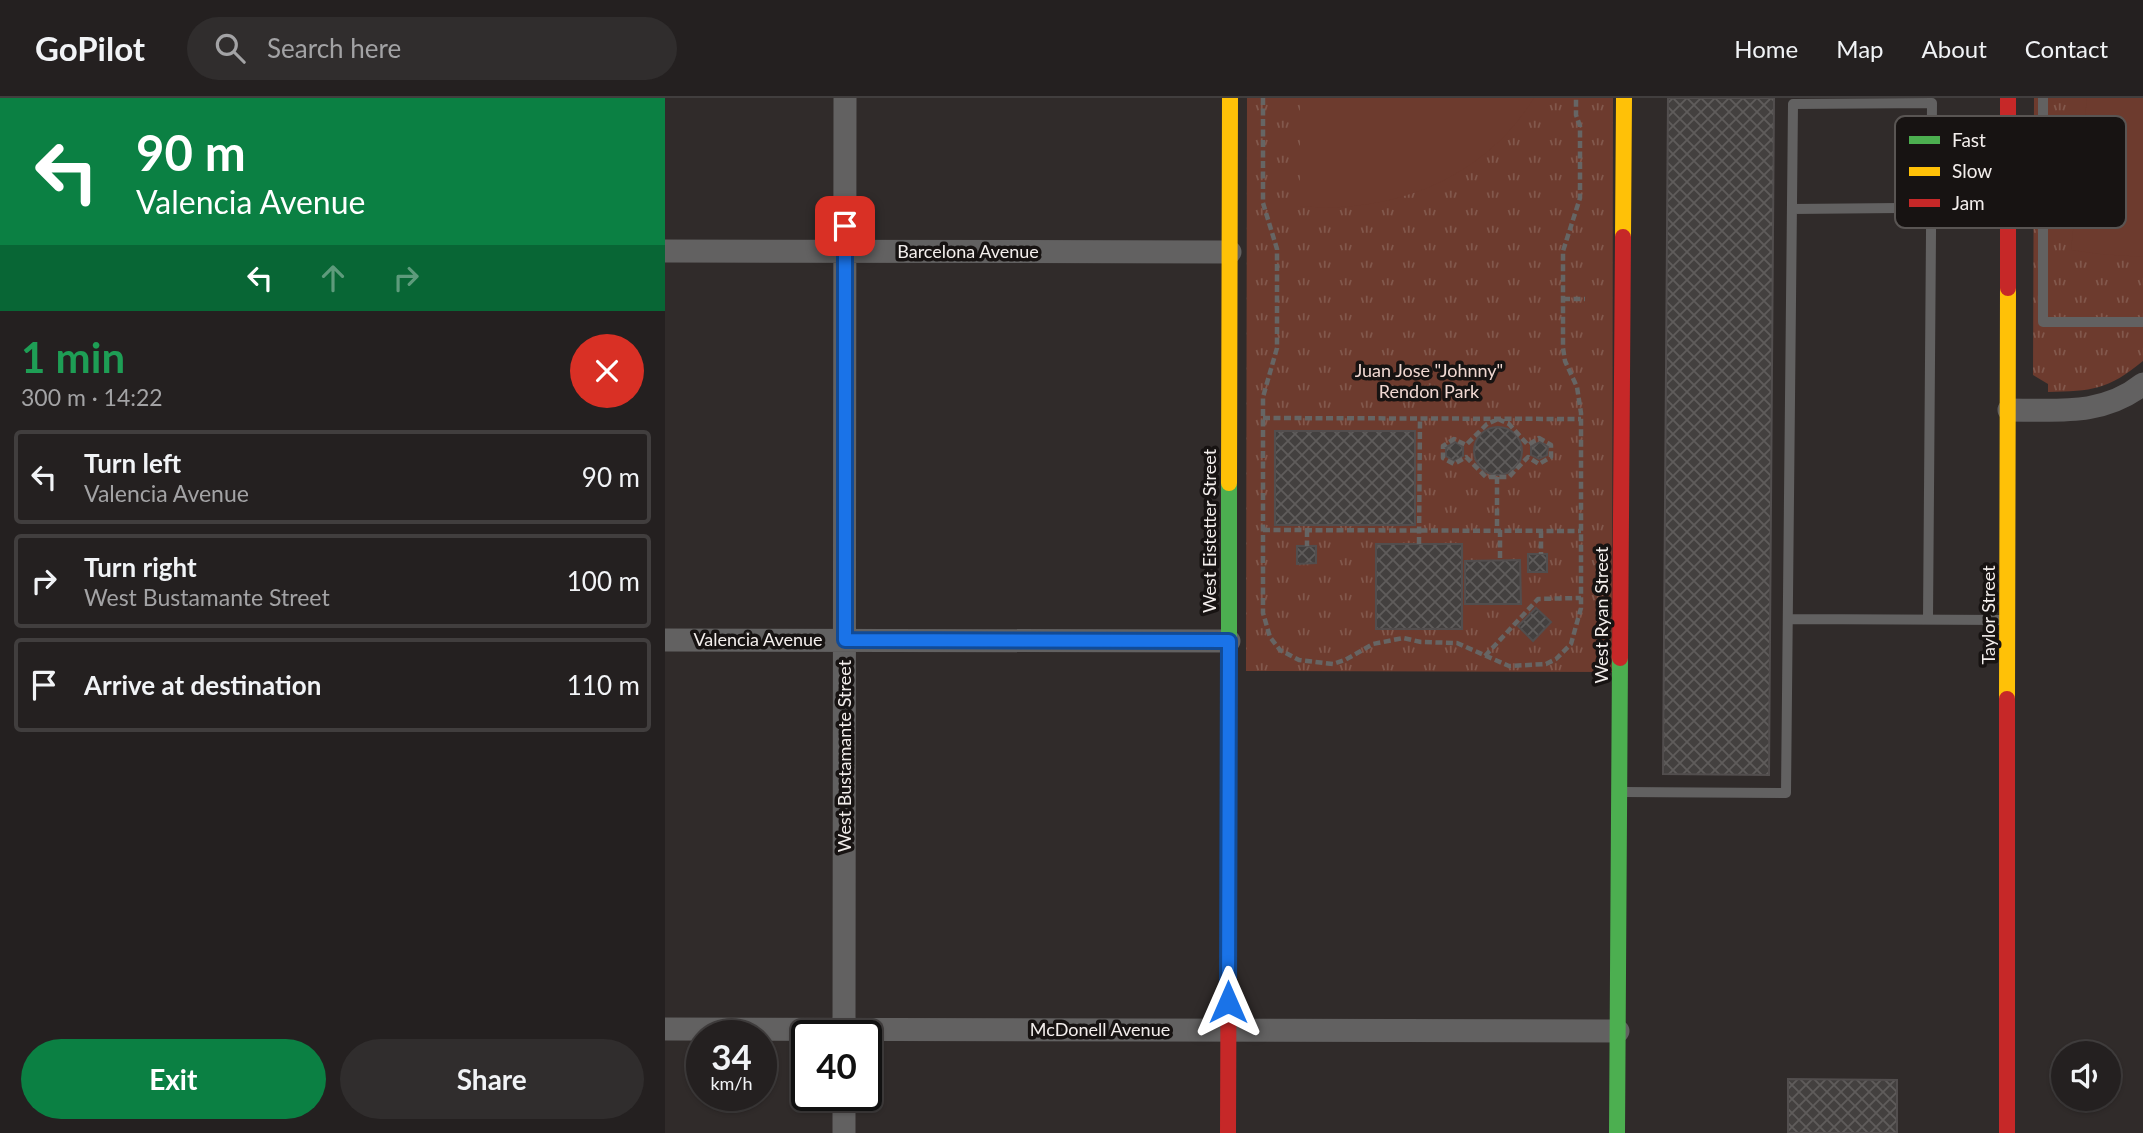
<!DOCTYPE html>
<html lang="en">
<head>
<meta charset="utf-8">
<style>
	body { margin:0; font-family:Lato,sans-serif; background:#302d2d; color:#f1f3f6; height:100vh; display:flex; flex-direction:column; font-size:26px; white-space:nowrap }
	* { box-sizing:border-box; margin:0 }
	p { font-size:23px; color:#a3a3a5 }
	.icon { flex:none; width:38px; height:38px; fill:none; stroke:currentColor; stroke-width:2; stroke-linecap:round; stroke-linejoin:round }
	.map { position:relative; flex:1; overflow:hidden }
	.details { display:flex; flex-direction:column; background:#242020; width:665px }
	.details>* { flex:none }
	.guide { background:#0b8043; color:#fff; overflow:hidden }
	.buttons { position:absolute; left:1386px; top:943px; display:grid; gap:14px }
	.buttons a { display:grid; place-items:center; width:70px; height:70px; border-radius:50%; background:#242020; box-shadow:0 2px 5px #0004,0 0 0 2px #413e3e; font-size:35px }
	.speed { position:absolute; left:21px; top:922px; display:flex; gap:14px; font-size:35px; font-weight:700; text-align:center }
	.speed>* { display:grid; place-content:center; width:91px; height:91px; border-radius:50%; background:#242020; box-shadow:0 2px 5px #0004,0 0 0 2px #413e3e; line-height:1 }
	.speed small { font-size:18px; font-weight:400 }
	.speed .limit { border:4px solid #111; border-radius:10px; background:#fff; color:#111 }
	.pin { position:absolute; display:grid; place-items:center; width:60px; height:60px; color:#fff; margin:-30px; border-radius:14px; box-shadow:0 4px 10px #0006 }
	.me { position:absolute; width:77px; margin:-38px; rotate:0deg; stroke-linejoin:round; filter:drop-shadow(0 0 5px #0008) }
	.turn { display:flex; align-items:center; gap:24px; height:147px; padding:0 21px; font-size:32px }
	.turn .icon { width:91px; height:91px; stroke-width:2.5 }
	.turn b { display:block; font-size:49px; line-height:60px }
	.lanes { display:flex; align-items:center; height:66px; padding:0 21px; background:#0003; justify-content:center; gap:35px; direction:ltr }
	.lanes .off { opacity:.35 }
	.round { display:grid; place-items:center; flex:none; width:74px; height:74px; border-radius:37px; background:#302d2d }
	.headline { display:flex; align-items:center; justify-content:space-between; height:119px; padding:0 21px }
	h1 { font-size:42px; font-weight:700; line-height:52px; color:#1e9e55 }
	.button { display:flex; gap:14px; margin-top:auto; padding:14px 21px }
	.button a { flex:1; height:80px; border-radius:42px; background:#0b8043; color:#fff; font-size:28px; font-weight:700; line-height:80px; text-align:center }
	.button a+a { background:#302d2d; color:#f1f3f6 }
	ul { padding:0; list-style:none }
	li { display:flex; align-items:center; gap:21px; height:94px; margin:0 14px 10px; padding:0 7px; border:4px solid #413e3e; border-radius:7px }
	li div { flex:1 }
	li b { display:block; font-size:26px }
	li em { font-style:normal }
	header { display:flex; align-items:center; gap:42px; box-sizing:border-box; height:98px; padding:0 35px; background:#242020; border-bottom:2px solid #413e3e }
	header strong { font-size:33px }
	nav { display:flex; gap:38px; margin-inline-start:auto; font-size:24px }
	.search { width:490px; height:63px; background:#302d2d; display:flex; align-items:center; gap:18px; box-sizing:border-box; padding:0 24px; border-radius:38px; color:#a3a3a5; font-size:26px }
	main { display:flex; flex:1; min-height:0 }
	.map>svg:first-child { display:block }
</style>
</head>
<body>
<header>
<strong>GoPilot</strong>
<div class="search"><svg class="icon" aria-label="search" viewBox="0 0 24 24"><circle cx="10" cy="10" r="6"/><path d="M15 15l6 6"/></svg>Search here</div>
<nav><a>Home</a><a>Map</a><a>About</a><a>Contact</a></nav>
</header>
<main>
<section class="details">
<div class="guide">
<div class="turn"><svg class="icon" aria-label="left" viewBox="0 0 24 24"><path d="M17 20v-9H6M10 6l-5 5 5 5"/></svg><div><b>90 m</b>Valencia Avenue</div></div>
<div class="lanes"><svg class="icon" aria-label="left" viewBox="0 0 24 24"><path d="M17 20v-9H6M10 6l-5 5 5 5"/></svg><svg class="icon off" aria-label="ahead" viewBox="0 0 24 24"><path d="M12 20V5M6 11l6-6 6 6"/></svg><svg class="icon off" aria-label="right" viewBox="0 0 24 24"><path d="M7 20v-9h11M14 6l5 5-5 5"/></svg></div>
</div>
<div class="headline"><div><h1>1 min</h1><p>300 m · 14:22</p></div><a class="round" style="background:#d93025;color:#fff"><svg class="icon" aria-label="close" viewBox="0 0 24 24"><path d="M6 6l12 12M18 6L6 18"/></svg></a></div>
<ul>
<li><svg class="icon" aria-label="left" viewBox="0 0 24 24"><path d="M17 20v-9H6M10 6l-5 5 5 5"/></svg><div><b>Turn left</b><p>Valencia Avenue</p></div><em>90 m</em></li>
<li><svg class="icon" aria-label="right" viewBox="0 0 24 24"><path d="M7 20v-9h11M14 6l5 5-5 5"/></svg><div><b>Turn right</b><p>West Bustamante Street</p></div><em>100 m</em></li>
<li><svg class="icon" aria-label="arrive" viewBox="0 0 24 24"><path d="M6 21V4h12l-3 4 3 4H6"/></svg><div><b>Arrive at destination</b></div><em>110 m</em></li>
</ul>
<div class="button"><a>Exit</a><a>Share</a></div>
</section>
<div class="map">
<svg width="1478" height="1035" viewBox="0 0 1478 1035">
	<defs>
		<pattern id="park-tufts" width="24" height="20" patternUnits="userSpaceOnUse" patternTransform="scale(1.75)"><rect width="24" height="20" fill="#6d3b2e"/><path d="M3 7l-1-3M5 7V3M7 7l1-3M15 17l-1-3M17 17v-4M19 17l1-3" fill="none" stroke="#82584c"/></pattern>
		<pattern id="building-cross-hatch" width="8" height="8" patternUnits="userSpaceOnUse" patternTransform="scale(1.75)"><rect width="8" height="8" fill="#43403f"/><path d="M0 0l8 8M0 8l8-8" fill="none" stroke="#5f5c5b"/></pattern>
	</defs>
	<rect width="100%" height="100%" fill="#302b2a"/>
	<path fill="url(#park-tufts)" d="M582 0H948L947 574 581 573Z
		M1369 0H1478V263C1443 292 1427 293 1383 294V286L1368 277Z"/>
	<path fill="#6d3b2e" d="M635 0H869C819 81 726 117 635 108Z
		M1422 0H1478V159L1435 156 1406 152Z"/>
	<path fill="url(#building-cross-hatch)" stroke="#524e4e" stroke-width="2" d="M1003 0H1109L1104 677 998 676Z
		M809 353a24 24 0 1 1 48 0a24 24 0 1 1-48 0Z
		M610 333H750V427H610Z
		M790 344 798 349V358L789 363 781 358V349Z
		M875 344 883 348 882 357 874 361 866 357V348Z
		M711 446H797V531H711Z
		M632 448H651V465L632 466Z
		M863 456H882V474H863Z
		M855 462 856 506H800V463Z
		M871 510 886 524 868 543 853 528Z
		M1123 981 1232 982V1035H1123Z"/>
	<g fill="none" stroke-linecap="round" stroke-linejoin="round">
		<path stroke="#666564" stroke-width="4.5" stroke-dasharray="7 3.5" stroke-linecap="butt" d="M598 0V105L612 151V250L598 299V515L605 539 615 552 634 562 668 566 680 562 708 546 738 540 756 544 792 545 844 568 881 566 891 561 906 546 916 510V315L912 289 900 263 898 250V153L915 100V28L911 17V0
			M898 201H920
			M598 320 916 321
			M833 321 844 326 863 347 874 340 886 347V359L874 366 863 359 844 379H821L801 359 789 366 778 360V348L789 341 801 347 822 326Z
			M832 379V432
			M598 432 916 433
			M642 432V448
			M835 432V462
			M876 433V456
			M754 446 755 321
			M820 558 873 501 916 500"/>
		<path stroke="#626161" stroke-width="10" d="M1378 0V224H1478
			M1127 111 1341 109
			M1123 521 1341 522
			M958 694 1121 695 1128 6 1267 5 1263 521"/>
		<path stroke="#626161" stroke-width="23" d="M0 153 565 154
			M1344 312C1393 312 1438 318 1478 286
			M0 542 564 543
			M0 931 953 933
			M179 938 180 0
			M179 998V1035"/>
		<path stroke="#4caf50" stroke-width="16" d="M564 752V385
			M952 1035 955 560"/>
		<path stroke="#ffc107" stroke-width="16" d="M958 139 959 0
			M564 385 565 0
			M1342 601 1343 190"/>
		<path stroke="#c62828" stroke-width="16" d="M1343 190V0
			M955 560 958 139
			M563 1035 564 752
			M1342 1035V601"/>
	</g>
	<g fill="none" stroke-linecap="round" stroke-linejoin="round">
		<defs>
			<path id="route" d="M180 128V542L564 543 563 904"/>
		</defs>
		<use href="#route" stroke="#114b97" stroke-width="18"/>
		<use href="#route" stroke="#1a73e8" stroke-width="12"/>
	</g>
	<g text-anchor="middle" stroke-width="7" stroke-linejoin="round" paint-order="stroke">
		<g font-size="18" fill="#f3eeec" stroke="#171312">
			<text x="303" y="160">Barcelona Avenue</text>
			<text transform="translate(545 433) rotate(-90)" y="6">West Eistetter Street</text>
			<text transform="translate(937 517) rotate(-90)" y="6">West Ryan Street</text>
			<text transform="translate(1324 517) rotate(-90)" y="6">Taylor Street</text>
			<text x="93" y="548">Valencia Avenue</text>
			<text transform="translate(180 658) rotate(-90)" y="6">West Bustamante Street</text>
			<text x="435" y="938">McDonell Avenue</text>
		</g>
		<g font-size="18" fill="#f0d8d2" stroke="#171312">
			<text x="764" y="279">Juan Jose "Johnny"<tspan x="764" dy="21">Rendon Park</tspan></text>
		</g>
	</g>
	<rect x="1230" y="18" width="231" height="112" rx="10" fill="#171312" stroke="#595553" stroke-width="2"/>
	<rect x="1244" y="38" width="31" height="8" fill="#4caf50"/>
	<rect x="1244" y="69" width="31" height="9" fill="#ffc107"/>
	<rect x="1244" y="101" width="31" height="8" fill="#c62828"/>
	<g font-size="19" fill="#f3eeec">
		<text x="1287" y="49">Fast</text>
		<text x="1287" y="80">Slow</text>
		<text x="1287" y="112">Jam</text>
	</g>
</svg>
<div class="buttons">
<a><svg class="icon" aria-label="sound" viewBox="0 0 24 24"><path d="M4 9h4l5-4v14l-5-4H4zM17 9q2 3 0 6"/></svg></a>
</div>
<div class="speed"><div>34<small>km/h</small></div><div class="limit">40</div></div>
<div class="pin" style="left:180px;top:128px;background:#d93025"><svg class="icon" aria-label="arrive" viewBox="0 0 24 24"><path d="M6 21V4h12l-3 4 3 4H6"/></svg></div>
<svg class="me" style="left:563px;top:904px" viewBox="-20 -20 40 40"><path d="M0-17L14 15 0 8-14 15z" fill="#1a73e8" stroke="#fff" stroke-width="4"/></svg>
</div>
</main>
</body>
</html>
